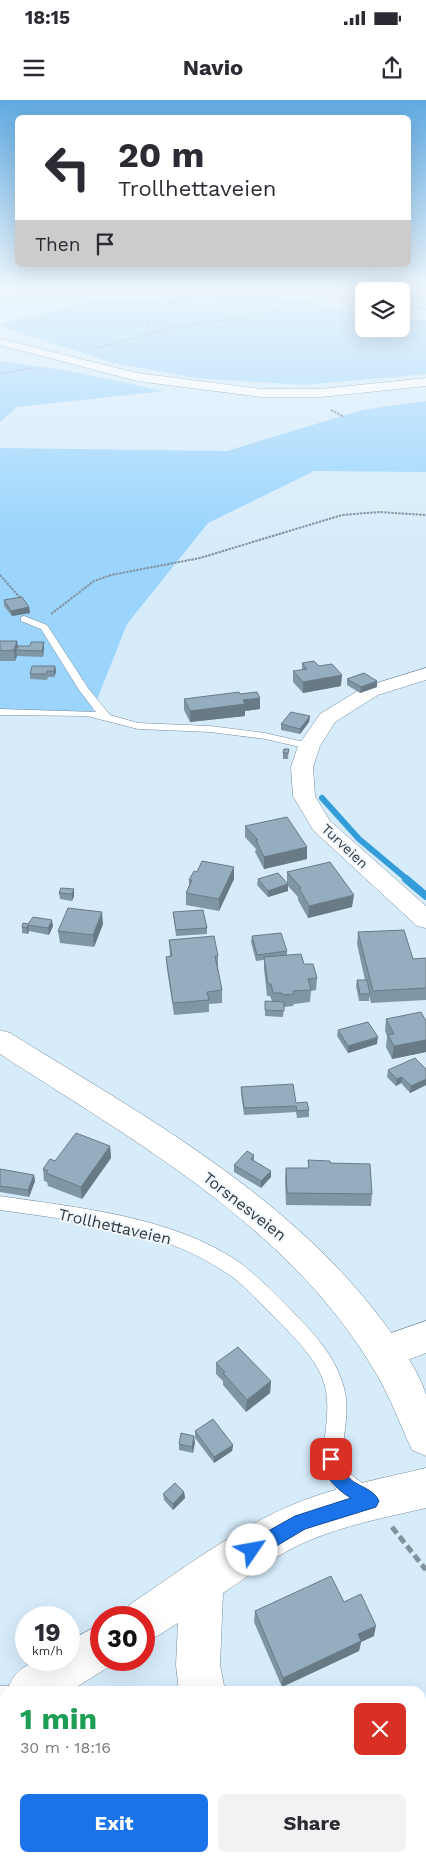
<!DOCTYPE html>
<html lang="en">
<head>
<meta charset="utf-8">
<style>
	body { margin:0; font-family:"Work Sans",sans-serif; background:#f2f2f3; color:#2b2b33; height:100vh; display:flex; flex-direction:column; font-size:19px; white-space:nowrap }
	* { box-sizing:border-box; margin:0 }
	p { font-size:16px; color:#7c7c81 }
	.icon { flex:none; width:28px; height:28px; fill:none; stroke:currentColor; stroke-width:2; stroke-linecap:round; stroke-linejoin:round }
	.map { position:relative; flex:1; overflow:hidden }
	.side { position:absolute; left:0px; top:1586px; width:426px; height:176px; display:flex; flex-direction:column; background:#fff; border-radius:15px 15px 0 0; box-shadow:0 5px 20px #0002 }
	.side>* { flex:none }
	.top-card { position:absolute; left:15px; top:15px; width:396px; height:152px; border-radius:8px; box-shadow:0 5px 20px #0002; background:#fff; color:#2b2b33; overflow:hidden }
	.tools { position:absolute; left:355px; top:182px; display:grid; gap:10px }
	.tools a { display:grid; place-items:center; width:55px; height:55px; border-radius:8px; background:#fff; box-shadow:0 5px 20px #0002; font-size:25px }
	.speed { position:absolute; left:15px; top:1506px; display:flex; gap:10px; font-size:25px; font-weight:700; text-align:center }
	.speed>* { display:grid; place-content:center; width:65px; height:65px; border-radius:50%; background:#fff; box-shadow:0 5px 20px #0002; line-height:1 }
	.speed small { font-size:12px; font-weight:400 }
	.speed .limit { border:8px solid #d22; background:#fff; color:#111 }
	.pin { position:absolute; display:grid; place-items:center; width:42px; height:42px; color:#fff; margin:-21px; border-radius:10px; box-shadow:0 2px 8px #0006 }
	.me { position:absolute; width:55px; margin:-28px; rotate:57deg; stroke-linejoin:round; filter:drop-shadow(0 0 4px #0008) }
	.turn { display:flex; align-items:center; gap:18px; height:105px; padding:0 20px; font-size:22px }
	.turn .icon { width:65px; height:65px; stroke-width:2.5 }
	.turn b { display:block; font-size:35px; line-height:42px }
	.then { display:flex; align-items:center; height:48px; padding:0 20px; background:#0003; gap:10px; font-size:19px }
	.round { display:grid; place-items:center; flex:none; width:52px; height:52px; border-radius:8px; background:#f2f2f3 }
	.overview { display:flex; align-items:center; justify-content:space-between; height:85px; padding:0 20px }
	h1 { font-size:30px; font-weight:700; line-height:38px; color:#1e9e55 }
	.primary-button { display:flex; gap:10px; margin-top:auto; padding:10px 20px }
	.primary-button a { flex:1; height:58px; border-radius:8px; background:#1a73e8; color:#fff; font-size:20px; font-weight:700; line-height:58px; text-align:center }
	.primary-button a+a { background:#f2f2f3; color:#2b2b33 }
	.status { display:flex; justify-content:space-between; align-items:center; height:35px; padding:0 25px; background:#fff; direction:ltr }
	.status svg { height:14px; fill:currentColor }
	header { display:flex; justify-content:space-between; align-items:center; height:65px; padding:0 20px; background:#fff; font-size:22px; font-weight:700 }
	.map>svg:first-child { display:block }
</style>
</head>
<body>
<div class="status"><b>18:15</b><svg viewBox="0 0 49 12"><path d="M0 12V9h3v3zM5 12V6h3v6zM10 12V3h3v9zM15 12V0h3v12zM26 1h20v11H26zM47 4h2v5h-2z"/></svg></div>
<header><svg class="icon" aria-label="menu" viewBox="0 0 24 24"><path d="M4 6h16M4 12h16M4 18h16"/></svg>Navio<svg class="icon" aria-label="share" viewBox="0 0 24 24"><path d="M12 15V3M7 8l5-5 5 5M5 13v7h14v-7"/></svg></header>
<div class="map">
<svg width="426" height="1762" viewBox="0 0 426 1762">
	<rect width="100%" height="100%" fill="#d7ecfb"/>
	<path fill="#9bd5fd" d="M276 196 364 215V229H401V220H426V274L304 285 195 278 113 263 0 226V224L87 202 166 197Z
		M0 261 64 270 164 291 17 307 0 322Z
		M426 301V372L314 371 208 423 127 524 92 612 0 614V348L227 351 362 310Z"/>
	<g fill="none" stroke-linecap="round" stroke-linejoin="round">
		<path stroke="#349cd8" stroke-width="6" d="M322 698 359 739 408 780"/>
		<path stroke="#349cd8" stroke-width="8" d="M406 779 426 796"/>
		<defs>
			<path id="service" d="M24 516 47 525 88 588 110 615 138 623 210 626 265 633 313 644 314 646 309 649 265 639 210 632 138 629 87 616 0 615V609L96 612 79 590 41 529 21 521V517Z
				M0 1096C79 1108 171 1116 239 1162 258 1176 275 1194 292 1211 314 1233 336 1257 344 1288 351 1314 341 1337 343 1363 349 1378 367 1382 373 1396L370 1403 363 1406C294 1378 342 1326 322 1277 312 1254 293 1236 275 1218 259 1202 244 1184 225 1172 160 1128 75 1121 0 1110Z"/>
			<path id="minor" d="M0 239 137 273 261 289H321L426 278V286L321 297H261L137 281 0 245Z
				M426 568V580L378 595 335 622 320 646 313 667 315 696 330 721 426 806V828L417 826 313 730 293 696 291 667 298 646 320 614 364 587Z
				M426 1221V1253L384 1269 371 1264 366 1252 371 1240Z
				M426 1368V1408C387 1417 345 1425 308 1441 277 1454 250 1475 223 1493L220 1565 225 1591H179L176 1565 178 1523 159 1535 144 1542V1518H123L129 1505C180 1471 231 1432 287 1407 330 1388 380 1379 426 1368Z
				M101 1524V1560H117V1562L70 1591H5V1631L0 1633V1586H9C20 1559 44 1560 69 1560V1541Z
				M208 1758H258L260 1762H210Z"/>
			<path id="primary" d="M0 930 10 933C144 1016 288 1094 384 1223 399 1243 419 1271 426 1295 426 1311 426 1339 426 1356L412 1350C399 1322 388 1291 371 1265 286 1125 134 1041 0 954Z"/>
		</defs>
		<use href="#service" stroke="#748c9d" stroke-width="1"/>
		<use href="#minor" stroke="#748c9d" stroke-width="1"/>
		<use href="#primary" stroke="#748c9d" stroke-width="1"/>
		<path stroke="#82929d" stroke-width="1" stroke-dasharray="2 1" stroke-linecap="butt" d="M328 187 326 190 328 199
			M245 191 273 187
			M401 207 426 209
			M150 234 146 220C168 203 192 195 218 187
			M93 249 179 226 249 217 328 199 364 202
			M0 274 32 268"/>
		<path stroke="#82929d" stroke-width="2" stroke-dasharray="2.5 1" stroke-linecap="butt" d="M331 310 344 317
			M0 475 22 500
			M51 514 94 481 111 475 200 458 342 415 379 412 426 415"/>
		<path stroke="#82929d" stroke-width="5" stroke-dasharray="8 4" stroke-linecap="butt" d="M392 1427 426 1470"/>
		<use href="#service" fill="#fff" fill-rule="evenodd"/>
		<use href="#minor" fill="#fff" fill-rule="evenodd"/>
		<use href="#primary" fill="#fff" fill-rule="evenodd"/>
	</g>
	<path fill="#7f96a5" d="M4 500 29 507 30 513 12 516 4 506Z
		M0 541H17L18 546H30L44 542V548L43 557 17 556 15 561H0Z
		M302 563 341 586 303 593 293 582V571L302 570Z
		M55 566 56 572 54 577H48L47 580 30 579V574Z
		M347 579 377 587 360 593 347 585Z
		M240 594 260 609 245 611V616L190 622 184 610V599Z
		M310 616 309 622 300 634 281 630V624Z
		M289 649 288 659H283V653Z
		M245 726 307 747V759L264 769 255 752 256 749 245 737Z
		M287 772 352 807 308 818 298 800V797L288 786V791L268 797 257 785 258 779 287 783Z
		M234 779 219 811 186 805V793L189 787V780Z
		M74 789V796L72 801 60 799 59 793Z
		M173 812 207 828V834L176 836Z
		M23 823 53 826 49 835 29 831 28 834 22 833V827Z
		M103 824 94 847 60 843 58 831Z
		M358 832 413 859 426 858V900L371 903 369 896V901H359L356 886 357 880H365L357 844Z
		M252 836 287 851V855L304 864 317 878 316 890 311 891 310 902 294 904 293 906 284 907 283 917 265 916V901H272L270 896H267L264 869V860L256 861 251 842Z
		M169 840 218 856V868L222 890V903L209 904V912L174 915 167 869 166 857 170 856Z
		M386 919 426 921V952L392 959 386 947 387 936 385 931Z
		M338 930 377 944 348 953 337 936Z
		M426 969V985L410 993 401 983 396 986 387 977 388 970Z
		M241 987 296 1003 309 1010V1017L297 1018 296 1012 244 1015 241 993Z
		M110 1046 111 1058 82 1099 48 1086 47 1082 44 1081 43 1069 55 1061Z
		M254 1055V1061L271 1077 261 1088 234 1072V1065Z
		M308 1060 330 1063 372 1094 371 1106 286 1105 285 1080 286 1068H308Z
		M0 1069 34 1075 35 1081 29 1097 0 1092Z
		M216 1263 271 1281 270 1293 246 1312 223 1285V1281L216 1274Z
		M195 1331 233 1345 232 1351 214 1363 195 1338Z
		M195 1342 193 1353 179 1350V1344Z
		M184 1392 185 1398 173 1410 164 1400 163 1394Z
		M344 1502 374 1536 361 1542 359 1551 282 1587 254 1522 255 1511Z
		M346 1758H394L396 1762H348Z"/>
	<path fill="#687a86" d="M29 507 30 513 12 516 11 511Z
		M17 541 18 550H16L17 556 15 561 14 550Z
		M44 542V548L43 557 42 551Z
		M55 566 56 572 54 577V571Z
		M342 575 341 586 303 593V582Z
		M377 581V587L360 593 361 587Z
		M260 598V609L245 611V616L190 622V611L243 600Z
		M310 616 309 622 300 634V629Z
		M307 747V759L264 769V757Z
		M234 767V779L219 811V799Z
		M288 784V791L268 797V791Z
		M74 789V796L72 801V794Z
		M354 795 352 807 308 818 309 806Z
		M102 812 103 824 94 847 93 835Z
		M52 820 53 826 49 835 48 828Z
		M28 825 29 831 28 834 27 828Z
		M378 937 377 944 348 953V946Z
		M426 940V952L392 959 394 946Z
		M402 977 401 983 396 986 397 979Z
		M426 979V985L410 993 411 986Z
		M110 1046 111 1058 82 1099 81 1087Z
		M271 1071V1077L261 1088V1081Z
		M34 1075 35 1081 29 1097 28 1090Z
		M271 1281 270 1293 246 1312 247 1300Z
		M194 1336 195 1342 193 1353 192 1347Z
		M233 1345 232 1351 214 1363V1357Z
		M184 1392 185 1398 173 1410V1404Z
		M376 1526 374 1536 361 1542 359 1551 282 1587 283 1578 358 1534Z
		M94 1758H119L106 1762H82Z"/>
	<path fill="#94aec0" stroke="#687a86" d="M22 497 29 507 11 511 4 500Z
		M0 541H17L14 550 5 551 0 550Z
		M31 542H44L42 551 16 550 18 546H30Z
		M314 561 319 566 332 564 342 575 303 582 293 571 307 569 302 563Z
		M32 566H55L54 571H47V574H30Z
		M364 573 377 581 361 587 347 579Z
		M239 592 240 594 257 592 260 598 243 600 245 604 190 611 184 599Z
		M291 612 310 616 300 629 281 624Z
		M284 649H289L288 653H283Z
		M287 717 307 747 264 757 256 740H258L245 726Z
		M202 761 234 767 219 799 186 793 192 780H189L194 771 197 772Z
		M330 762 354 795 309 806 299 788H301L287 772Z
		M278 773 288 784 268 791 258 779Z
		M61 788 74 789 72 794 59 793Z
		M68 808 102 812 93 835 58 831Z
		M203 810 207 828 176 830 173 812Z
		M33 817 52 820 48 828 28 825 27 828 22 827 23 823 28 824Z
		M404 830 413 859 426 858V888L373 891 358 832Z
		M281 833 287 851 257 855 252 836Z
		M214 836 218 856H215L222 890 207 892 209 900 173 903 166 857 172 856 169 840Z
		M301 854 304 864H313L317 878 308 879 311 890 293 891 294 894 283 895 282 893H273L271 884H268L264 857Z
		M357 880H367L370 894H360Z
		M265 901 284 902V911L265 910Z
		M421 912 426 921V940L394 946 388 935 394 934 386 919Z
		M368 922 378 937 348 946 338 930Z
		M415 958 426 969V979L411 986 402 977 397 979 388 970Z
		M293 984 296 1003 307 1002 309 1010 297 1011 296 1006 244 1008 241 987Z
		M76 1033 110 1046 81 1087 46 1073 48 1071 43 1069 50 1059 55 1061Z
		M247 1051 254 1055 251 1059 271 1071 261 1081 234 1065Z
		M308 1060 330 1061V1063L370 1064 372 1094 287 1093 286 1068H309Z
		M0 1069 34 1075 28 1090 0 1086Z
		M238 1247 271 1281 247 1300 223 1273 225 1272 216 1263Z
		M213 1319 233 1345 214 1357 195 1331Z
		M181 1333 194 1336 192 1347 179 1344Z
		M175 1383 184 1392 173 1404 163 1394Z
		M331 1476 344 1502 361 1494 376 1526 358 1534 361 1541 283 1578 255 1511Z
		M5 1708V1758H36L37 1762H0V1709Z
		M82 1758H94L82 1762Z
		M352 1758H394L396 1762H354Z"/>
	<linearGradient id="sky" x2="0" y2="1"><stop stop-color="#60aae2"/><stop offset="0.43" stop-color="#edf6fd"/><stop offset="1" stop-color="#edf6fd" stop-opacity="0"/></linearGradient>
	<rect width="426" height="433" fill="url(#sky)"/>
	<path fill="#1a73e8" stroke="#114b97" d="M331 1351 337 1354C341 1363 343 1371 350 1379 359 1387 374 1389 379 1401L376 1407 305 1429 258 1457 252 1459 245 1457 243 1450 245 1444 295 1416 351 1398C337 1390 318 1372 325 1354Z"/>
	<g text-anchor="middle" stroke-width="4" stroke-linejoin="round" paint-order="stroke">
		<g font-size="14" fill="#2d383f" stroke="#f1f7fa">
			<text transform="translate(345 746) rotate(43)" y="5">Turveien</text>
		</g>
		<g font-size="16" fill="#2d383f" stroke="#f1f7fa">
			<text transform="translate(245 1106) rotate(38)" y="6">Torsnesveien</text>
			<text transform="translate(115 1126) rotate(13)" y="6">Trollhettaveien</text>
		</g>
	</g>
</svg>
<div class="tools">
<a><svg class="icon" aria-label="layers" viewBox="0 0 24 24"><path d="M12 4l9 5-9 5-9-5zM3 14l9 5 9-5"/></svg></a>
</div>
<div class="speed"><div>19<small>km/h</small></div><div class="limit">30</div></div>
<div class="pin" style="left:331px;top:1359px;background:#d93025"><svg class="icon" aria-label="arrive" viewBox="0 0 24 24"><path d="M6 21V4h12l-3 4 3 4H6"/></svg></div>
<svg class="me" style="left:252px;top:1450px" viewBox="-20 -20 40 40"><circle r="19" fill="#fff"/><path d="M0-13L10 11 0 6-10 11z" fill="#1a73e8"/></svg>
<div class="top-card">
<div class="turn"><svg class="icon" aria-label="left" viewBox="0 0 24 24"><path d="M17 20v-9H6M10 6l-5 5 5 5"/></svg><div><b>20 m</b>Trollhettaveien</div></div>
<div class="then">Then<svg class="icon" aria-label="arrive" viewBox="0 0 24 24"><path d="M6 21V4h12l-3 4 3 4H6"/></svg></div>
</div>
<section class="side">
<div class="overview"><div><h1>1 min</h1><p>30 m · 18:16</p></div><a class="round" style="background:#d93025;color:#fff"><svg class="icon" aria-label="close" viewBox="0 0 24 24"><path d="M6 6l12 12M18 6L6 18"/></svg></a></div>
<div class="primary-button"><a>Exit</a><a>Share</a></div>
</section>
</div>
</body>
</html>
